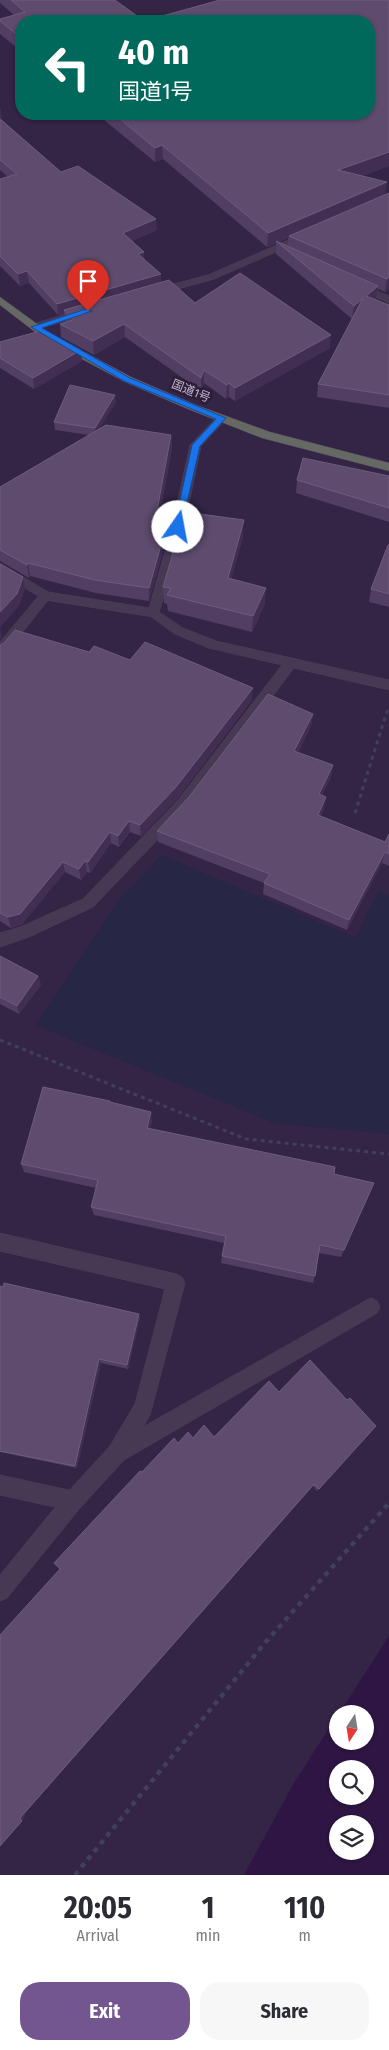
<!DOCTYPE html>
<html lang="en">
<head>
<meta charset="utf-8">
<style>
	body { margin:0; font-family:"Fira Sans Condensed","Noto Sans JP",sans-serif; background:#f7f7f7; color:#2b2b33; height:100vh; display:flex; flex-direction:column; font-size:19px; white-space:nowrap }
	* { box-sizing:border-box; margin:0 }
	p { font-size:16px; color:#7c7c81 }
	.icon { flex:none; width:28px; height:28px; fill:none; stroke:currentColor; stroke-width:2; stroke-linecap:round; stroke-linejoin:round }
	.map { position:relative; height:1875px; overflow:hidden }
	.side { display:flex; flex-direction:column; background:#fff; flex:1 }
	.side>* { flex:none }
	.hud { position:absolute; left:15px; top:15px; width:360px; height:105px; border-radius:20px; box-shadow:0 1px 4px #0004; background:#00695c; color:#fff; overflow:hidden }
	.needle { width:32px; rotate:192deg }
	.tools { position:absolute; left:329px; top:1705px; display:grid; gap:10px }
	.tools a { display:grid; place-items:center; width:45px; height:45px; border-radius:50%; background:#fff; box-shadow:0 1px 4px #0004; font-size:25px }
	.pin { position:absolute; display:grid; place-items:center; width:42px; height:42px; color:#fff; margin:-51px -21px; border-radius:50% 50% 50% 0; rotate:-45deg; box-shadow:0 0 5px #0007 }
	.pin .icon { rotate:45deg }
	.me { position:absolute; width:55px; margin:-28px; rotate:12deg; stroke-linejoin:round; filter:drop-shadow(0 0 4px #0008) }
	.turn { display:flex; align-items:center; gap:18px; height:105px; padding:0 20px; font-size:22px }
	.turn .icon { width:65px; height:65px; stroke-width:2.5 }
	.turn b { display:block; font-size:35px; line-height:42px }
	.eta { display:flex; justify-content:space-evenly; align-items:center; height:85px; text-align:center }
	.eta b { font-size:30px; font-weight:700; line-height:35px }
	.button { display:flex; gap:10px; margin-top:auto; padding:10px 20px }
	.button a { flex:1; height:58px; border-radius:20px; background:#73558f; color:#fff; font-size:20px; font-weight:700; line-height:58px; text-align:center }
	.button a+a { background:#f7f7f7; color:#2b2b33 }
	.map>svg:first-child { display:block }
</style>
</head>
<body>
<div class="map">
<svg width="389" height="1875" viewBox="0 0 389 1875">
	<rect width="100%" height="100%" fill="#342445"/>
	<path fill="#282645" d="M162 855 355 938 379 891 389 896V1134L274 1123 35 1025 118 901Z"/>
	<path fill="#2e1544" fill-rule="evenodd" d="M389 1636V1875H244L294 1783 337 1716 338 1741H365V1714H339ZM338 1769H365V1796H338ZM338 1824H365V1851H338Z"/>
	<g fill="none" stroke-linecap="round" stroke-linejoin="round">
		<defs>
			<path id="service" d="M358 283 389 296V303L354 288V284Z
				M222 415 227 418 201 446 184 527 158 616 154 617 45 600 0 573V563L48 592 149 608 172 527 190 445 218 416Z
				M371 1298 377 1301 380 1307 377 1313 124 1460 117 1462 110 1460 108 1453 110 1446Z"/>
			<path id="minor" d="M305 233 308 234V238L214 279 156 295 151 292 152 290 208 275Z
				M83 309 87 310V314L35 330 30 327 31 325Z
				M45 592 51 596 49 599 5 654 0 656V642L41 593Z
				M154 609 183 628 216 641 389 680V690L294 668 188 808 93 907 29 937 0 947V933L20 927 83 899 178 800 282 665 209 648 175 634 150 616 148 613 150 610Z
				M0 1233 176 1274 182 1277 185 1283 150 1415 124 1460 80 1508 7 1598 0 1601V1575L66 1494 110 1446 135 1404 165 1289 0 1251Z"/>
			<path id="tertiary" d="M0 1475 73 1491 80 1494 83 1501 80 1508 73 1511 0 1495Z"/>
			<path id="trunk" d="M0 297 51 334 131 377 196 405 270 432 389 463V471L262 438 188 409 123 381 43 338 0 305Z"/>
		</defs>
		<use href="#service" stroke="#4d3f5a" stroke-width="1"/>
		<use href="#minor" stroke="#4d3f5a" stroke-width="1"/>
		<use href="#tertiary" stroke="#4d3f5a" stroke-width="1"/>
		<use href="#trunk" stroke="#4f405b" stroke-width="1"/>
		<path stroke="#403f5d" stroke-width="3" stroke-dasharray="4 4" stroke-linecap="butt" d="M355 813 388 708
			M0 1040 246 1139 389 1154"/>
		<path stroke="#403f5d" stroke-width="4.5" stroke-dasharray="5 5" stroke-linecap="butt" d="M75 1875 264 1644 389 1503"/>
		<use href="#service" fill="#473954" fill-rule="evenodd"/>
		<use href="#minor" fill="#473954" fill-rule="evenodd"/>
		<use href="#tertiary" fill="#473954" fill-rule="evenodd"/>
		<use href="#trunk" fill="#666864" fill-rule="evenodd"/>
	</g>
	<path fill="#523e63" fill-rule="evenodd" d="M0 0H115L21 21V51L0 34V19L14 15 0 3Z
		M0 108 2 120 61 172 157 230 132 241 144 252V260L161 274V282L195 303 330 348 235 401 229 397 226 399 204 383 201 391 125 337 94 355 61 337 60 324 65 322 64 314 58 315 29 283 20 286 0 266V179L8 177 0 170Z
		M97 114H369L389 166 362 176 385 194 389 289 385 292 378 289 376 300 389 305V408L317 397 318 384 352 319 276 254V244L267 247 163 159 155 162ZM288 238V246L279 242Z
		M0 342 81 350 82 361 34 389 0 368Z
		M116 402 99 429 171 435 172 449 160 512 170 526 149 601 96 593 30 576 29 578 0 561V487L89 435 55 430 54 422Z
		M389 476V522L296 493 297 480Z
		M243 537 231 579 265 604 252 632 168 611 167 604 164 603 163 587Z
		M389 545V607L369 602 371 589Z
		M0 645 89 652 130 660 252 700 177 799 141 836 130 832 119 847 111 843 90 873 87 872 81 880 65 872 22 924 11 928 0 921Z
		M313 714 311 726 298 753 333 765 331 777 322 795 326 797 324 808 321 816 385 842 389 834V866L382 863 347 930 263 894 264 883 158 842 157 831Z
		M0 956 38 976 41 985 19 1014 0 1004Z
		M110 1102 152 1121 150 1129 334 1174 374 1183 341 1257 319 1253 315 1276 313 1283 221 1263 224 1243 94 1215 91 1207 96 1188 24 1172 21 1164Z
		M0 1286 140 1318 128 1369 101 1363 77 1468 0 1452Z
		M279 1392 347 1400 319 1489 317 1491 313 1486 24 1814 25 1816 22 1821 60 1569 142 1472 178 1443 193 1438 214 1437Z"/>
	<path fill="#412e52" d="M0 109 2 120 0 121Z
		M162 145 163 159 155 162V148Z
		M389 152V166L336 185 338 170Z
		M387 182 385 197 289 236 288 238 278 243 276 241V244L267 247 268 233Z
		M156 219 157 230 124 245 123 233Z
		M144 252 145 264 138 254Z
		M27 271 29 283 20 286 18 274Z
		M161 274V286L64 310V314L58 315 57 304Z
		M389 277V289L385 292 387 279Z
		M378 286 376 299 364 309 366 296Z
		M363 298 352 319 354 306Z
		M124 324 125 337 94 355 93 341Z
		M331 335 330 348 235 401V388Z
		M81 350 82 361 34 389 33 378Z
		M204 370V383L201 391V378Z
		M229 383V397L226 399 227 385Z
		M115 395 116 402 95 436V428Z
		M171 435 172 449 157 524V511Z
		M170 513V526L149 601V588Z
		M244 520 243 537 227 594 228 578Z
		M28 563 30 576 29 578 27 565Z
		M23 577 25 590 19 606 0 628V612Z
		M266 588 265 604 252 632 253 616Z
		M0 628 2 637 0 639Z
		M253 688 252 700 177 799 141 836 140 825Z
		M313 714 311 726 293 763 294 751Z
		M333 765 331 777 317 806 319 794Z
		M326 797 324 808 316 826 318 815Z
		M129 821 130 832 119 847 118 836Z
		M110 832 111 843 90 873 88 862Z
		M385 852 382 863 347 930 349 920Z
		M85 861 87 872 81 880 79 869Z
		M63 862 65 872 22 924 11 928 8 917Z
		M38 976 41 985 19 1014 17 1006Z
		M151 1112 152 1121 148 1137 147 1128Z
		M139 1314 140 1318 128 1369 127 1365Z
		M99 1359 101 1363 77 1468 75 1466Z
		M24 1813 25 1816 22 1821 20 1818Z"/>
	<path fill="#5e4b6e" stroke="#6e5c7d" d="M11 0H115L144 21H21V38L0 21V19L25 12Z
		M220 0H389V152L338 170 387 182 268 233 162 145 155 148 114 114H369V21H144Z
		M0 119 61 172 78 166 156 219 123 233 144 252 138 254 161 274 57 304 27 271 18 274 0 256V179L17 174 0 160Z
		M389 193V277L387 279 289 236Z
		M276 241 378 286 366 296 389 305V395L318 384 363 298 354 306Z
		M240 273 331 335 235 388 229 383 227 385 204 370 201 378 124 324 93 341 60 324 73 320 64 310 169 280 195 303Z
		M44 330 81 350 33 378 0 358V342Z
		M70 385 115 395 95 428 54 422Z
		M106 425 171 435 157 511 170 513 149 588 95 580 28 563 27 565 0 550V487Z
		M303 458 389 476V508L297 480Z
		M185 512 244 520 228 578 266 588 253 616 167 595 171 588 163 587Z
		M388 545H389V594L371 589Z
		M0 564 23 577 17 594 0 612Z
		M15 630 89 652 94 646 130 660 145 642 253 688 176 787 140 825 129 821 118 836 110 832 88 862 85 861 79 869 63 862 20 914 8 917 0 913V645L4 643Z
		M268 694 313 714 294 751 333 765 319 794 326 797 318 815 385 842 389 834V854L385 852 349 920 264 883 270 874 157 831 189 797Z
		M0 956 38 976 17 1006 0 997Z
		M43 1087 110 1101V1102L151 1112 147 1128 335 1167 334 1174 374 1183 344 1250 320 1245 315 1276 222 1256 226 1236 91 1207 98 1180 21 1164Z
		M4 1283 139 1314 127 1365 99 1359 75 1466 0 1451V1286L3 1287Z
		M310 1360 347 1400 350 1398 376 1426 319 1489 314 1484 20 1818 22 1821 0 1846V1635L60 1569 54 1563 140 1471 142 1472 174 1438 178 1443 188 1432 193 1438 204 1425 214 1437 269 1381 279 1392Z"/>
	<path fill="#1a73e8" stroke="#114b97" d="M86 309 92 311 42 328 130 378 226 418 200 446 181 529 178 530 174 527 192 445 216 419 124 381 31 327Z"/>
	<g text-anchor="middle" stroke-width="5" stroke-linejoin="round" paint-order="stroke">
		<g font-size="12" fill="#c3b6cd" stroke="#2c1d39">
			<text transform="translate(191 391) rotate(22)" y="4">国道1号</text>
		</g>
	</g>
</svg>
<div class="tools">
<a><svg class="needle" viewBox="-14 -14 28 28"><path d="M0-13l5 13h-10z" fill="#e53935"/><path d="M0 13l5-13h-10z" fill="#7c7c81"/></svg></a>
<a><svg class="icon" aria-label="search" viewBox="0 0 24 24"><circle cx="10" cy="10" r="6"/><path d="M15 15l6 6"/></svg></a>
<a><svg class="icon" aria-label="layers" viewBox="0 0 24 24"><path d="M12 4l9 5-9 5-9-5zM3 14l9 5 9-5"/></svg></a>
</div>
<div class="pin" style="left:88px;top:311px;background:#d93025"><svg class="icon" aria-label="arrive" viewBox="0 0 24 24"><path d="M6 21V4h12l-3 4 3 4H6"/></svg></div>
<svg class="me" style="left:178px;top:527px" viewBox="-20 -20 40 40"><circle r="19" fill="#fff"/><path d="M0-13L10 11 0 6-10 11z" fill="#1a73e8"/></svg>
<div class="hud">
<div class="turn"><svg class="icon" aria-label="left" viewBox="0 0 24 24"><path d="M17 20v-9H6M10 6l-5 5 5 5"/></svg><div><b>40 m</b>国道1号</div></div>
</div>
</div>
<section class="side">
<div class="eta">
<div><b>20:05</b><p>Arrival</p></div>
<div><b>1</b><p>min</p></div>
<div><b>110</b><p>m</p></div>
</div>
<div class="button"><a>Exit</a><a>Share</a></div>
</section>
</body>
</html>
